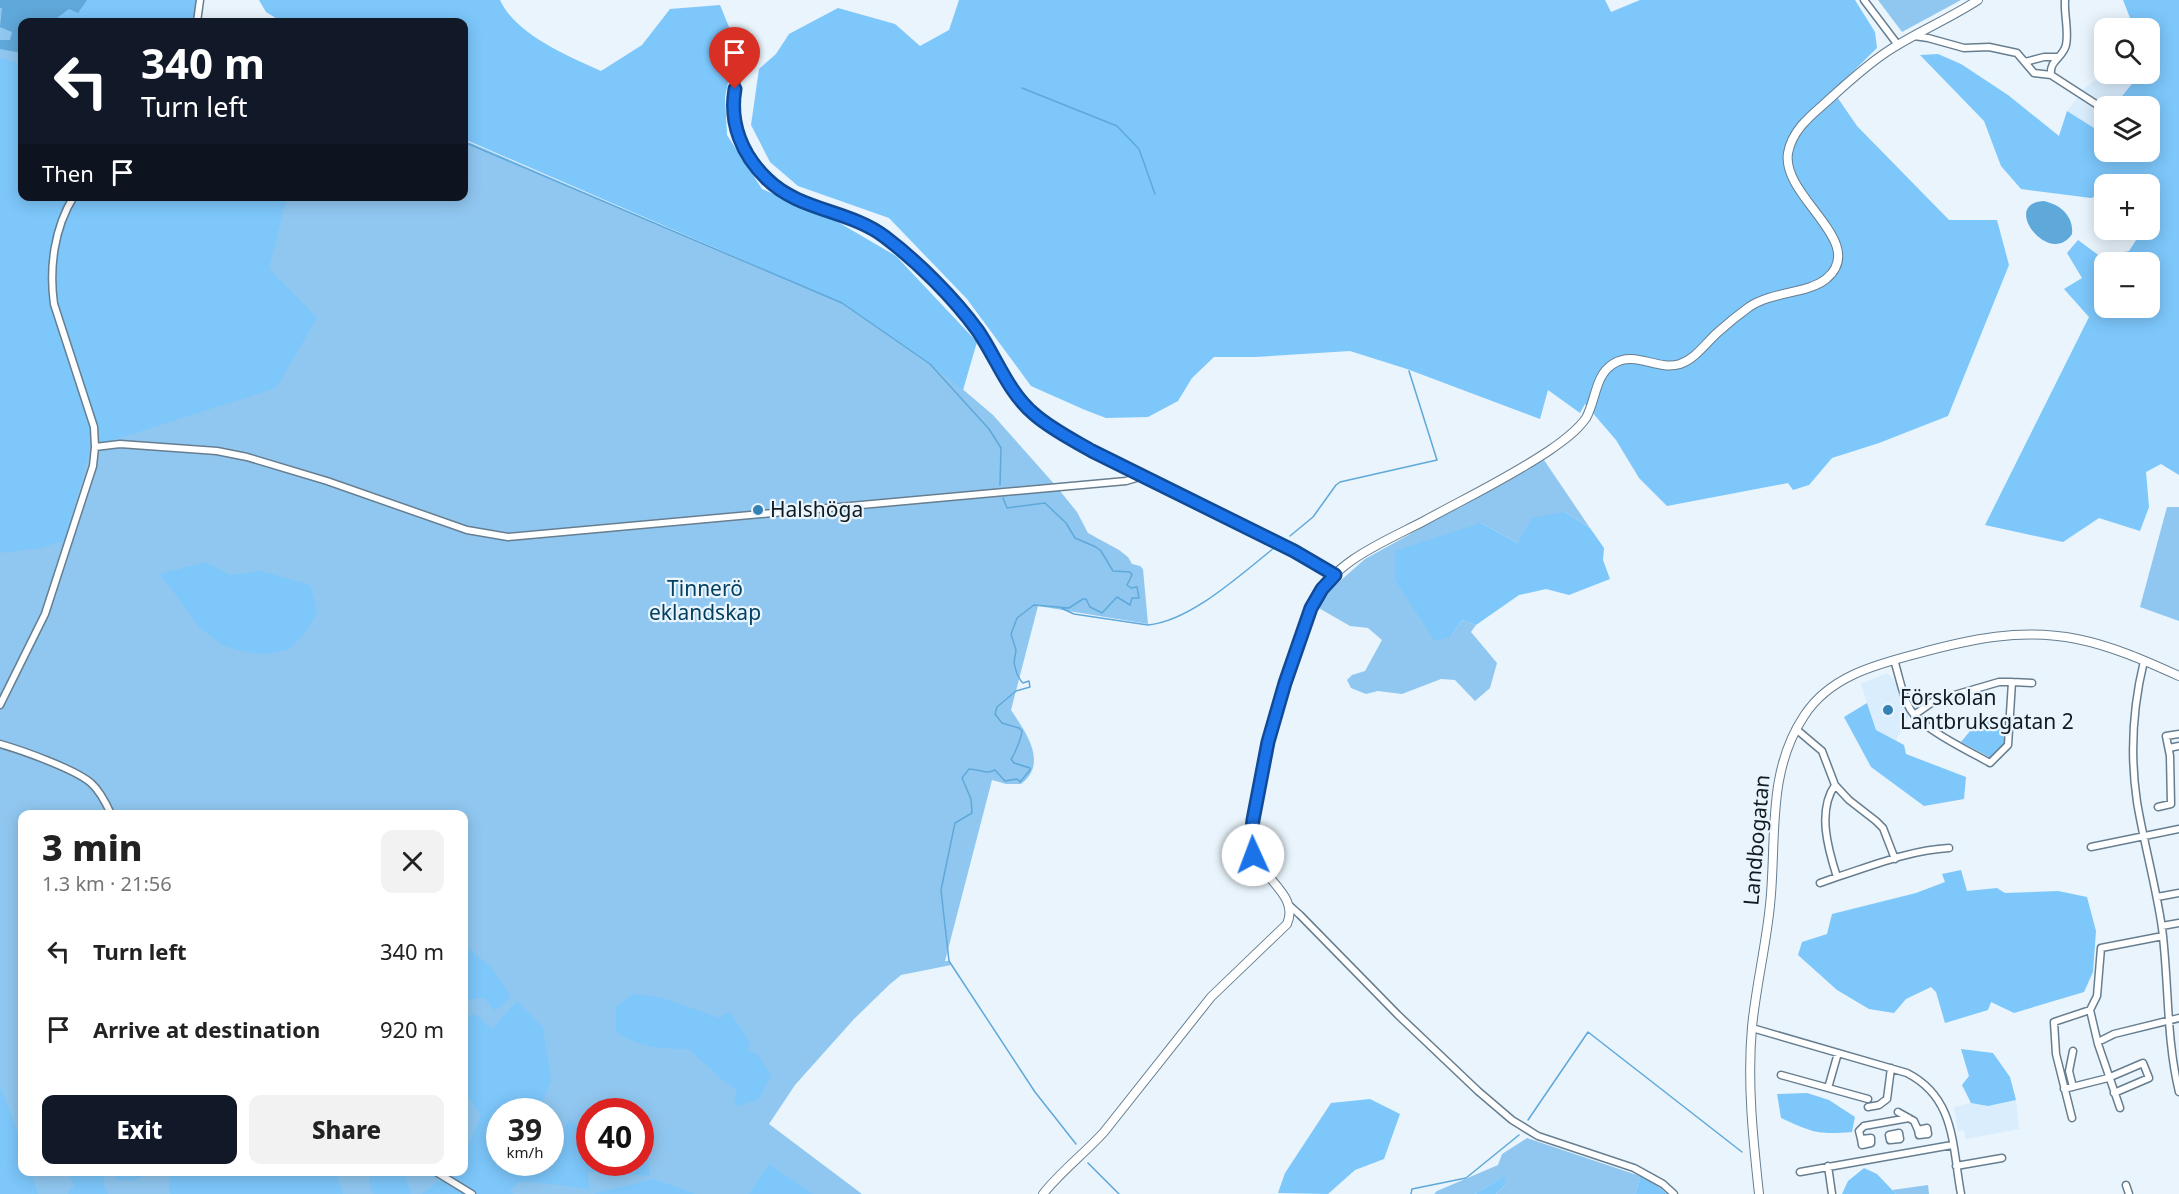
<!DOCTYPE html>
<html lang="en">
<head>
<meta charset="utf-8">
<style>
	body { margin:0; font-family:"Noto Sans",sans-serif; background:#f2f2f2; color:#222; height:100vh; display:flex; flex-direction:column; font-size:22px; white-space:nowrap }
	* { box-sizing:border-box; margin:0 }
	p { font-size:20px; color:#767676 }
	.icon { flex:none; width:33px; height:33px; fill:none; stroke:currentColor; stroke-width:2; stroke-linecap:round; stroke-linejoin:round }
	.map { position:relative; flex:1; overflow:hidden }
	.drawer { position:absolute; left:18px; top:810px; width:450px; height:366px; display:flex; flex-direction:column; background:#fff; border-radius:12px; box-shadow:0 3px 15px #0003 }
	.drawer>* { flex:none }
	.banner { position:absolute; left:18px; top:18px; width:450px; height:183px; border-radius:12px; box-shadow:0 3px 15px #0003; background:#111827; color:#fff; overflow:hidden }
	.buttons { position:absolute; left:2094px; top:18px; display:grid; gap:12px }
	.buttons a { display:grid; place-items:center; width:66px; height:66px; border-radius:12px; background:#fff; box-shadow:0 3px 15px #0003; font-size:30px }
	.speed { position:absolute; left:486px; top:1098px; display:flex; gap:12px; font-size:30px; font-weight:700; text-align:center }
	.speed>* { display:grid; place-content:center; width:78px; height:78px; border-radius:50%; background:#fff; box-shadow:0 3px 15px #0003; line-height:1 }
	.speed small { font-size:15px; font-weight:400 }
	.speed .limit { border:9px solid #d22; background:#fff; color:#111 }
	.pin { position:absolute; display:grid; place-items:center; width:51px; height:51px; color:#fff; margin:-62px -26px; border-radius:50% 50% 50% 0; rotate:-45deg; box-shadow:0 0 6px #0007 }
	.pin .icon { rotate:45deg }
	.me { position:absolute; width:66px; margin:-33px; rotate:358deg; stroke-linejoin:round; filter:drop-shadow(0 0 4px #0008) }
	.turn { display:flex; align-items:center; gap:21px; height:126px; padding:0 24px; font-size:27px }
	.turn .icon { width:78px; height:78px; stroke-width:2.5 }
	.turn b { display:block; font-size:42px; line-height:51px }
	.then { display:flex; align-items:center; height:57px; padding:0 24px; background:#0003; gap:12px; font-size:22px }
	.round { display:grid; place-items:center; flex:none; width:63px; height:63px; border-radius:12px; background:#f2f2f2 }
	.head { display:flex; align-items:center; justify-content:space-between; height:102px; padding:0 24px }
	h1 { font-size:36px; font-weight:800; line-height:45px }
	.cta { display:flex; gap:12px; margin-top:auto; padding:12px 24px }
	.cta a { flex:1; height:69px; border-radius:12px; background:#111827; color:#fff; font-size:24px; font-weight:800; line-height:69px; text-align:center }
	.cta a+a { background:#f2f2f2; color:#222 }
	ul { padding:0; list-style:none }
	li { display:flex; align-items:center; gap:18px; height:78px; padding:0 24px }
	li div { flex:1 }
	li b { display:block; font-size:22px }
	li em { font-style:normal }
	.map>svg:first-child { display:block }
</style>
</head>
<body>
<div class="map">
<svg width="2179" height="1194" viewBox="0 0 2179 1194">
	<rect width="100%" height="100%" fill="#e9f4fc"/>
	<path fill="#d9edfd" d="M2104 73 2140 74 2114 106H2104V116L2094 128 2067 111 2085 88Z
		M1887 673 1899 685 1909 716 1895 742 1876 730 1861 684Z
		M2016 1100 2019 1129 1966 1139 1964 1130 1958 1131 1954 1107 1971 1103 1988 1106Z"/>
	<path fill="#90c7f0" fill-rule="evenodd" d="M0 0H200L197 22H22V196H464V140L842 303 946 375 993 415 1056 486 1077 512 1088 533 1119 550 1128 557 1132 564 1140 566 1143 569 1148 624 1038 606 1011 710C1025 731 1049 763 1021 784H1006L992 780 945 961H949L951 965 901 975 889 985 854 1019 795 1085 769 1124 862 1194H0ZM22 814H464V1172H22ZM500 1112H550V1162H500ZM590 1112H640V1162H590Z
		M1878 0H1961L1902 32Z
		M1544 460 1590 528 1565 512 1518 543 1481 523 1451 636 1462 620 1476 625 1471 632 1497 663 1490 688 1475 701 1455 680 1441 679 1402 694 1378 691 1366 694 1351 688 1347 680 1352 675 1365 671 1382 640 1368 628 1350 626 1317 607 1331 589 1365 559Z
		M2167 507H2179V621L2140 607Z
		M1527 1138 1640 1176 1635 1194H1496L1506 1184 1503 1177 1475 1194H1434L1437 1191 1498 1165 1502 1154Z
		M1928 1185 1929 1194H1896L1892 1190Z"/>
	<path fill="#7dc7fb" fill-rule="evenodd" d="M87 0H198L194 22H59L57 18 69 9 78 12Z
		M259 0H500C515 34 569 57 601 71L642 45 670 9 720 5 736 44 725 97 727 135 762 189 831 218 896 256 977 342 963 390 930 364 842 303 464 139V22H282L266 12Z
		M959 0H1605L1611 12 1640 0H1855L1875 32 1877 48 1833 91 1857 126 1949 220H1997L2009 265 1948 416 1879 443 1832 458 1809 485 1793 490 1788 483 1667 506 1639 478 1616 440 1585 404 1580 413 1548 390 1540 419 1407 369 1350 351 1255 357H1214L1192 378 1178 401 1148 417 1106 418 1085 410 1031 386 967 299 889 218 798 186 770 162 751 125 759 69 776 54 789 34 838 8 895 24 920 46 949 30Z
		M2123 0H2179V475L2161 464 2146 472 2149 507 2140 531 2099 518 2063 542 1985 525 2089 317 2064 289 2082 278 2067 253 2078 240 2101 257 2129 251 2140 234V230H2150V184H2104V194L2091 198 2021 189 2001 166 1984 121 1920 55 1938 54 1961 64 2008 95 2059 136 2067 111 2094 128 2104 116V152H2150V106H2114L2140 74H2150V28H2134ZM2104 262H2150V308H2104Z
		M0 58 22 64V196L287 197 269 268 317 318 276 388 91 447 65 540 42 548 0 553Z
		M1565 512 1590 528 1604 548 1603 560 1610 579 1569 595 1546 589 1519 595 1476 625 1462 620 1451 636 1435 641 1395 580V551L1481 523 1518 543 1532 518Z
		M206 562 230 575 261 571 310 585 317 612 306 632 288 650 264 654 246 652 224 646 200 628 160 574Z
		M1867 703 1876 730 1904 745 1906 754 1966 777 1964 799 1924 806 1871 767 1844 717Z
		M2006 716 2005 744 1991 758 1961 742 1975 725 1978 729 1987 726V719Z
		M1961 870 1967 891 1997 888 2005 893 2058 891 2087 897 2096 931 2093 972 2084 992 2014 1013 1991 1002 1988 1010 1945 1023 1936 992 1931 987 1906 999 1894 1013 1869 1009 1837 990 1798 955 1802 942 1827 934 1832 914 1916 893 1945 882 1942 874Z
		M464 945 491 967 511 997 495 1011 484 998 464 1000Z
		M633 994 660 997 719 1018 730 1012 750 1042 747 1050 757 1054 771 1076 758 1100 737 1106 734 1100 737 1090 719 1077 689 1049C662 1049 639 1047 616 1032V1007Z
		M517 1001 543 1027 551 1081 538 1111 500 1112V1162H550L551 1134 559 1138 570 1119 580 1127 581 1147 589 1149 590 1162H640L641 1154H647L650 1176 588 1172 589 1189 543 1183 519 1182 510 1190 513 1194H422L451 1172H464V1156L481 1115 464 1091V1019L475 1014 492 1029Z
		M1961 1049 1993 1053 2010 1077 2016 1100 1988 1106 1971 1103 1962 1085 1969 1076Z
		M0 1086 22 1144V1172H31L38 1194H0Z
		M1807 1093 1829 1100 1855 1117 1852 1132C1817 1135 1812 1132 1781 1118L1777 1094Z
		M1370 1099 1400 1114 1384 1159 1355 1170 1328 1194 1278 1193 1285 1173 1331 1103Z
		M769 1164 813 1194H749Z
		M1864 1168 1877 1174 1896 1194H1842L1848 1181Z
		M72 1172H107L103 1183 108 1194H68L74 1185 69 1178Z
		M110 1172H145L144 1176 134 1181 117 1180Z
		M168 1172H336L343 1194H170Z
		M368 1172H405L411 1194H375L372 1192Z
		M1504 1176 1506 1184 1496 1194H1475Z
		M1640 1176 1658 1186 1667 1194H1635Z
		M654 1179 695 1194H593Z"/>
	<path fill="#5fa8da" d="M0 0H87L78 13 69 9 57 18 59 22H22V35L18 43 22 44V53L0 49V40H10L12 32 0 27 2 8H0Z
		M2043 201C2060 204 2074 216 2072 234 2050 268 2000 204 2043 201Z"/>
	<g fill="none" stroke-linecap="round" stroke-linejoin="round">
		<path stroke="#5fa8da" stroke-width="1.5" d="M1022 88 1117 126 1139 149 1155 194
			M464 142 842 303 930 364 989 429 1001 448 1000 485
			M1003 498 1007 508 1045 503 1066 523 1075 538 1096 547 1101 551 1113 571 1130 572 1132 575 1127 585 1131 588 1137 587 1139 598H1132L1130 605 1117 597 1102 613 1090 607 1086 599H1083L1069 608 1034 605 1017 618 1011 634 1016 650 1014 663 1017 674 1021 681 1023 683 1029 681 1030 687 1016 691 997 707 995 714 1002 723 1019 728 1022 731C1022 736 1014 756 1011 759L1014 763 1030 768V770L1020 782 1017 779 1005 781 995 770C985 775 979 769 969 769L962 778 971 799 972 813 955 823 941 890 949 961 1035 1092 1076 1144
			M1290 536 1313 517 1336 485 1340 482 1437 460 1409 371
			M1061 608 1074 614 1148 625C1191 621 1241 574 1274 548
			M1528 1120 1588 1032 1742 1152
			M1088 1163 1119 1194
			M1411 1194 1412 1189 1466 1178 1519 1135"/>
		<defs>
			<path id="minor" d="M1864 0 1898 45
				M197 22 200 0
				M1914 36 1928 38 1964 48 1989 47 2017 53 2034 73 2051 75 2099 106
				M743 49 732 105 739 140 747 155 767 179 782 190 800 200 859 221 878 231 900 249 941 288 969 320 986 344 1016 396 1034 414 1047 424 1092 451 1294 551 1335 575
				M2025 62 2044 57H2057
				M2051 75C2049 60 2063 58 2066 45 2069 31 2064 15 2065 0
				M95 447 120 444 217 451 247 457 327 481 467 530 508 537 1126 481 1143 476
				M1894 660C1899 675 1902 695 1910 709 1922 729 1969 751 1990 763L2008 745 2012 682H1999L1934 701 1914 715
				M2144 661C2133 706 2130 755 2137 802 2144 844 2156 886 2162 928 2169 983 2166 1038 2179 1092
				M2012 682 2032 683
				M0 705 45 614 93 466 95 447 94 427 54 304C49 268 54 228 74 196
				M1796 729 1822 751 1835 785C1817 811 1828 849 1837 877 1874 865 1911 850 1949 848
				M0 744C21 750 75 769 91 783 100 791 106 803 111 814
				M2169 748 2179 746
				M1835 785 1849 800 1876 821 1883 828 1895 859
				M2158 807 2171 804 2170 756 2166 736 2179 734
				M2091 847 2179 829
				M1820 883 1837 877
				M2157 897 2179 893
				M1290 906 1300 915 1398 1015 1478 1091 1512 1120 1538 1136 1634 1168 1663 1184 1674 1194
				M2162 926 2179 923
				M1752 1028 1907 1073C1956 1098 1952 1146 1961 1194
				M2102 1040 2114 1034 2179 1018
				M1781 1075 1868 1099
				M2073 1087 2069 1071 2073 1051
				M1828 1088 1838 1053
				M2064 1089 2108 1078 2143 1063 2149 1078 2114 1093
				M1868 1107 1879 1105 1887 1099 1891 1068
				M2120 1108 2098 1044 2090 1010 2097 996 2101 948 2163 936
				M1898 1112 1914 1121 1918 1130
				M2072 1118 2056 1054 2054 1022 2090 1010
				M1927 1128 1928 1134 1919 1135 1918 1130Z
				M1899 1133 1900 1139 1890 1140 1889 1135Z
				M1871 1138V1143L1862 1145 1861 1139Z
				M1861 1139 1859 1131 1864 1126 1909 1118
				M1828 1166 1832 1194
				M1956 1166 2002 1158
				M436 1172 472 1194
				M1800 1172 1952 1145
				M2126 1185 2129 1194"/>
			<path id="tertiary" d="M1043 1194C1061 1171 1084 1154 1104 1132L1211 997 1287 924C1301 892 1253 876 1251 841 1250 825 1256 809 1259 794 1263 776 1265 757 1269 739 1277 708 1287 677 1298 647 1303 632 1307 615 1314 601 1336 560 1384 542 1424 521 1466 498 1510 477 1550 450 1563 441 1577 431 1586 418 1596 400 1595 375 1613 364 1635 350 1657 371 1680 364 1695 359 1705 344 1717 333 1727 324 1738 315 1749 307 1773 291 1807 294 1826 279 1870 243 1781 197 1788 153 1792 131 1809 117 1824 104 1845 85 1865 66 1888 51 1917 32 1949 19 1978 0
				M1759 1194C1753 1138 1747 1083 1752 1027 1756 986 1766 946 1770 905 1777 840 1766 773 1804 716 1829 677 1874 665 1916 654 1970 639 2021 628 2077 639 2112 646 2146 661 2179 676"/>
		</defs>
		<use href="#minor" stroke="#667e90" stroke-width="9"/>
		<use href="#tertiary" stroke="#667e90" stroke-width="10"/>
		<use href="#minor" stroke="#fff" stroke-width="6"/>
		<use href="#tertiary" stroke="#fff" stroke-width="8"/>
	</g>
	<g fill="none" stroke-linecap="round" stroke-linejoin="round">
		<defs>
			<path id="route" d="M735 89C729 123 742 155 767 179 799 211 850 210 885 237 918 262 954 298 978 331 997 359 1008 392 1034 414 1051 429 1073 440 1092 451L1294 551 1335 575 1322 589 1311 608 1285 683 1268 742 1253 820 1251 837 1253 855"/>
		</defs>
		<use href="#route" stroke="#114b97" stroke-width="15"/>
		<use href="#route" stroke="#1a73e8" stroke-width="10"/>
	</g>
	<g fill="#3482b4" stroke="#e9f4fc" stroke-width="2">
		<circle cx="758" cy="510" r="6"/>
		<circle cx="1888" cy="710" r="6"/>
	</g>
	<g text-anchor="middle" stroke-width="4.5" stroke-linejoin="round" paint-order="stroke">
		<g font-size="21" fill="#101a21" stroke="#e9f4fc" text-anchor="start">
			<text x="770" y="517">Halshöga</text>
			<text x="1900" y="705">Förskolan<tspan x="1900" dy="24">Lantbruksgatan 2</tspan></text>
		</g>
		<g font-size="21" fill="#034062" stroke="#e9f4fc">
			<text x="705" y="596">Tinnerö<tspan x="705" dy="24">eklandskap</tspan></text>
		</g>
		<g font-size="21" fill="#101a21" stroke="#e9f4fc">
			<text transform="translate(1757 840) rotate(-85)" y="7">Landbogatan</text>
		</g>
	</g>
</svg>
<div class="buttons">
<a><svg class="icon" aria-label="search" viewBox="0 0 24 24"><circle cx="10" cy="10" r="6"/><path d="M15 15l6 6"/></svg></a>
<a><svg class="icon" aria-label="layers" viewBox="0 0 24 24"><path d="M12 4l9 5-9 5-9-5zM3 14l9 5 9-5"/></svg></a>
<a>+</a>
<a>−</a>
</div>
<div class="speed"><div>39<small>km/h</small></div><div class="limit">40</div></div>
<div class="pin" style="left:735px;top:89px;background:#d93025"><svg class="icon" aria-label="arrive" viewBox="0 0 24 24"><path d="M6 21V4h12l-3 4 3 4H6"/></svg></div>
<svg class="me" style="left:1253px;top:855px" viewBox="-20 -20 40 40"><circle r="19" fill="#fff"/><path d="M0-13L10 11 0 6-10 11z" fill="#1a73e8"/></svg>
<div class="banner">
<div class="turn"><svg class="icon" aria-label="left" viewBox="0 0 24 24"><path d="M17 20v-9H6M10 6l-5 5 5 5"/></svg><div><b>340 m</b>Turn left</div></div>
<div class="then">Then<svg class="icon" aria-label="arrive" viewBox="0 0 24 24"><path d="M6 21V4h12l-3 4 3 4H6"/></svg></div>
</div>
<section class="drawer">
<div class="head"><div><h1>3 min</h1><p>1.3 km · 21:56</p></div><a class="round"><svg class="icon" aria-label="close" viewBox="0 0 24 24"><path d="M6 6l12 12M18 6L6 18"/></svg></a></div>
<ul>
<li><svg class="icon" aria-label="left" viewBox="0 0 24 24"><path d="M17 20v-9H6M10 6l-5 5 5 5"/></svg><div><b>Turn left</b></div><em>340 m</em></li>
<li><svg class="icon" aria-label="arrive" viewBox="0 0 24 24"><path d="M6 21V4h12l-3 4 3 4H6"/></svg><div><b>Arrive at destination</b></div><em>920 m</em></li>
</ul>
<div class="cta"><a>Exit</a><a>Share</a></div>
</section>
</div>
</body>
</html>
